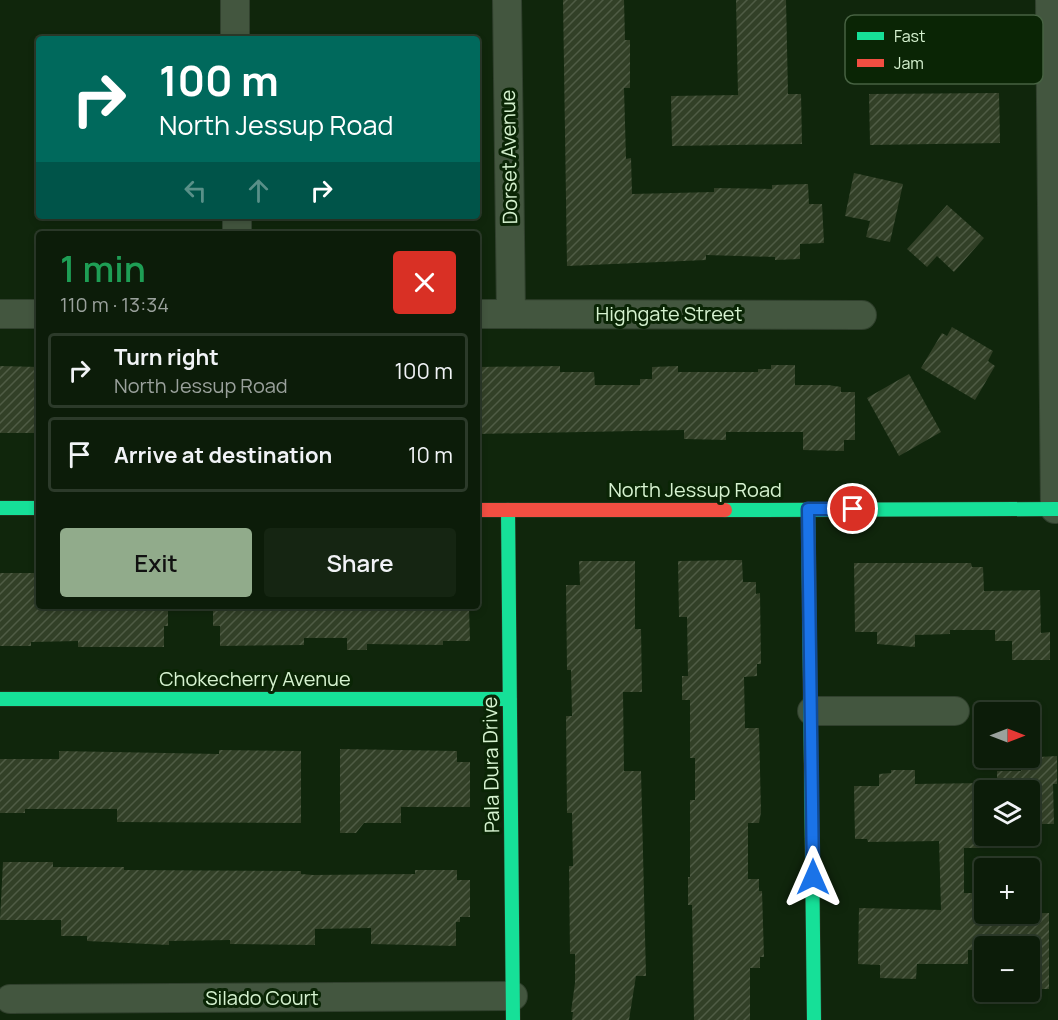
<!DOCTYPE html>
<html lang="en">
<head>
<meta charset="utf-8">
<style>
	body { margin:0; font-family:Manrope,sans-serif; background:#152512; color:#f1f3f6; height:100vh; display:flex; flex-direction:column; font-size:22px; white-space:nowrap }
	* { box-sizing:border-box; margin:0 }
	p { font-size:20px; color:#9aa19c }
	.icon { flex:none; width:33px; height:33px; fill:none; stroke:currentColor; stroke-width:2; stroke-linecap:round; stroke-linejoin:round }
	.map { position:relative; flex:1; overflow:hidden }
	.drawer { position:absolute; left:36px; top:231px; width:444px; height:378px; display:flex; flex-direction:column; background:#0c1c09; border-radius:6px; box-shadow:0 3px 9px #0003,0 0 0 2px #2c3a2a }
	.drawer>* { flex:none }
	.banner { position:absolute; left:36px; top:36px; width:444px; height:183px; border-radius:6px; box-shadow:0 3px 9px #0003,0 0 0 2px #2c3a2a; background:#00695c; color:#fff; overflow:hidden }
	.needle { width:39px; rotate:90deg }
	.controls { position:absolute; left:974px; top:702px; display:grid; gap:12px }
	.controls a { display:grid; place-items:center; width:66px; height:66px; border-radius:6px; background:#0c1c09; box-shadow:0 3px 9px #0003,0 0 0 2px #2c3a2a; font-size:30px }
	.pin { position:absolute; display:grid; place-items:center; width:51px; height:51px; color:#fff; margin:-26px; border:3px solid #fff; border-radius:50%; box-shadow:0 2px 6px #0007 }
	.me { position:absolute; width:66px; margin:-33px; rotate:0deg; stroke-linejoin:round; filter:drop-shadow(0 0 4px #0008) }
	.turn { display:flex; align-items:center; gap:21px; height:126px; padding:0 24px; font-size:27px }
	.turn .icon { width:78px; height:78px; stroke-width:2.5 }
	.turn b { display:block; font-size:42px; line-height:51px }
	.lanes { display:flex; align-items:center; height:57px; padding:0 24px; background:#0003; justify-content:center; gap:30px; direction:ltr }
	.lanes .off { opacity:.35 }
	.round { display:grid; place-items:center; flex:none; width:63px; height:63px; border-radius:6px; background:#152512 }
	.overview { display:flex; align-items:center; justify-content:space-between; height:102px; padding:0 24px }
	h1 { font-size:36px; font-weight:600; line-height:45px; color:#1e9e55 }
	.button { display:flex; gap:12px; margin-top:auto; padding:12px 24px }
	.button a { flex:1; height:69px; border-radius:6px; background:#91ab8b; color:#111; font-size:24px; font-weight:600; line-height:69px; text-align:center }
	.button a+a { background:#152512; color:#f1f3f6 }
	ul { padding:0; list-style:none }
	li { display:flex; align-items:center; gap:18px; height:75px; margin:0 12px 9px; padding:0 12px; border:3px solid #2c3a2a; border-radius:6px }
	li div { flex:1 }
	li b { display:block; font-size:22px }
	li em { font-style:normal }
	.map>svg:first-child { display:block }
</style>
</head>
<body>
<div class="map">
<svg width="1058" height="1020" viewBox="0 0 1058 1020">
	<defs>
		<pattern id="building-hatch" width="6" height="6" patternUnits="userSpaceOnUse" patternTransform="scale(1.5)"><rect width="6" height="6" fill="#324027"/><path d="M-1 1l2-2M0 6l6-6M5 7l2-2" fill="none" stroke="#4f5c45"/></pattern>
	</defs>
	<rect width="100%" height="100%" fill="#10260c"/>
	<path fill="url(#building-hatch)" d="M563 0H624L625 40H630V88H624L626 159 631 158 632 194 714 192V188L772 189V185L808 184 809 204H822L824 243 800 244V259L775 260V257L706 255V260L567 266Z
		M736 0H786L788 94H801L802 144 672 146 671 96 738 95Z
		M999 93 1000 143 870 145 869 94Z
		M854 173 903 184 890 242 866 237 870 221 845 216Z
		M947 205 984 238 954 272 937 256 927 267 907 249Z
		M952 327 993 351 988 361 995 366 975 400 921 368 942 333 947 336Z
		M771 365H795V385H828L841 387V392H855V440H844V451L803 450V432H726V440L684 439V430L477 434V367L560 366V372H594L595 385H640V379H652V367L678 366V372H758V369H771Z
		M0 366 39 367V433H0Z
		M909 374 941 432 899 456 867 398Z
		M742 560 743 582H756V594L760 593 761 664H757V676L744 677 745 728H759L761 812 759 823H748V879H759V891H762L764 957H760V968H750V1020H694L692 905H688V877H690V800H695V758H690V700H682V676H688L687 617H679L678 561Z
		M579 561H635V629H641L642 692H623L624 771H641L646 976H636L629 1020H572L573 1012H571L575 983V954H570L569 866H573L572 813H567L566 716H572L571 670H567L566 585H580Z
		M854 563H971L972 567H983L984 591 1040 590 1041 633 1050 632V660H1012V641H995V630H950V634L915 635V647L877 644V632H855Z
		M0 573H39V606H168V626H164V647H78V641L31 642V646H0Z
		M213 606H469L470 641H443V645L367 644V650H347V638H304V645L220 646V626H213Z
		M340 749 457 751V762H470V807H401V823H364L356 833H340Z
		M219 750 301 751V823L117 822V809H25V813H0V759H59V751L219 754Z
		M1057 756V784H1053L1054 824H1029V790H997V771H1021V758Z
		M891 770H915V784L984 783 982 848H964V893H984V914L1049 913V989H1029V946H984V950H968V964H917L916 979 880 978V965L858 964 859 908 941 910 939 841 868 842 867 839H855L854 786H879V774L891 773Z
		M3 862H53V867H124V870L301 871V874L313 875 415 874V870H457V880H470V917H460V922H456V946L371 944V928L315 929V945L230 944V940L169 941V945L87 941V936H61V920H0Z"/>
	<g fill="none" stroke-linecap="round" stroke-linejoin="round">
		<defs>
			<path id="street" d="M235 0V39
				M507 0 511 314
				M1050 0 1055 509
				M237 216V234
				M0 314H39
				M477 314 862 315
				M812 711H955
				M10 999 513 996"/>
			<path id="fast" d="M0 508H39
				M808 509 814 1020
				M508 510 513 1020
				M725 510 1058 509
				M0 699H510"/>
			<path id="jam" d="M477 510H725"/>
		</defs>
		<use href="#street" stroke="#30402d" stroke-width="30"/>
		<use href="#fast" stroke="#30402d" stroke-width="15"/>
		<use href="#jam" stroke="#30402d" stroke-width="15"/>
		<use href="#street" stroke="#43563f" stroke-width="28"/>
		<use href="#fast" stroke="#16e098" stroke-width="14"/>
		<use href="#jam" stroke="#f24e42" stroke-width="14"/>
	</g>
	<g fill="none" stroke-linecap="round" stroke-linejoin="round">
		<defs>
			<path id="route" d="M813 877 808 509H853"/>
		</defs>
		<use href="#route" stroke="#114b97" stroke-width="15"/>
		<use href="#route" stroke="#1a73e8" stroke-width="10"/>
	</g>
	<g text-anchor="middle" stroke-width="6" stroke-linejoin="round" paint-order="stroke">
		<g font-size="20" fill="#d6f2d0" stroke="#0a2505">
			<text transform="translate(509 157) rotate(-91)" y="7">Dorset Avenue</text>
			<text x="669" y="321">Highgate Street</text>
			<text x="695" y="497">North Jessup Road</text>
			<text x="255" y="686">Chokecherry Avenue</text>
			<text transform="translate(491 765) rotate(-91)" y="7">Pala Dura Drive</text>
			<text x="262" y="1005">Silado Court</text>
		</g>
	</g>
	<rect x="845" y="15" width="198" height="69" rx="9" fill="#0a2505" stroke="#476242" stroke-width="1.5"/>
	<rect x="857" y="32" width="27" height="8" fill="#16e098"/>
	<rect x="857" y="59" width="27" height="8" fill="#f24e42"/>
	<g font-size="16" fill="#d6f2d0">
		<text x="894" y="42">Fast</text>
		<text x="894" y="69">Jam</text>
	</g>
</svg>
<div class="controls">
<a><svg class="needle" viewBox="-14 -14 28 28"><path d="M0-13l5 13h-10z" fill="#e53935"/><path d="M0 13l5-13h-10z" fill="#9aa19c"/></svg></a>
<a><svg class="icon" aria-label="layers" viewBox="0 0 24 24"><path d="M12 4l9 5-9 5-9-5zM3 14l9 5 9-5"/></svg></a>
<a>+</a>
<a>−</a>
</div>
<div class="pin" style="left:853px;top:509px;background:#d93025"><svg class="icon" aria-label="arrive" viewBox="0 0 24 24"><path d="M6 21V4h12l-3 4 3 4H6"/></svg></div>
<svg class="me" style="left:813px;top:877px" viewBox="-20 -20 40 40"><path d="M0-17L14 15 0 8-14 15z" fill="#1a73e8" stroke="#fff" stroke-width="4"/></svg>
<div class="banner">
<div class="turn"><svg class="icon" aria-label="right" viewBox="0 0 24 24"><path d="M7 20v-9h11M14 6l5 5-5 5"/></svg><div><b>100 m</b>North Jessup Road</div></div>
<div class="lanes"><svg class="icon off" aria-label="left" viewBox="0 0 24 24"><path d="M17 20v-9H6M10 6l-5 5 5 5"/></svg><svg class="icon off" aria-label="ahead" viewBox="0 0 24 24"><path d="M12 20V5M6 11l6-6 6 6"/></svg><svg class="icon" aria-label="right" viewBox="0 0 24 24"><path d="M7 20v-9h11M14 6l5 5-5 5"/></svg></div>
</div>
<section class="drawer">
<div class="overview"><div><h1>1 min</h1><p>110 m · 13:34</p></div><a class="round" style="background:#d93025;color:#fff"><svg class="icon" aria-label="close" viewBox="0 0 24 24"><path d="M6 6l12 12M18 6L6 18"/></svg></a></div>
<ul>
<li><svg class="icon" aria-label="right" viewBox="0 0 24 24"><path d="M7 20v-9h11M14 6l5 5-5 5"/></svg><div><b>Turn right</b><p>North Jessup Road</p></div><em>100 m</em></li>
<li><svg class="icon" aria-label="arrive" viewBox="0 0 24 24"><path d="M6 21V4h12l-3 4 3 4H6"/></svg><div><b>Arrive at destination</b></div><em>10 m</em></li>
</ul>
<div class="button"><a>Exit</a><a>Share</a></div>
</section>
</div>
</body>
</html>
